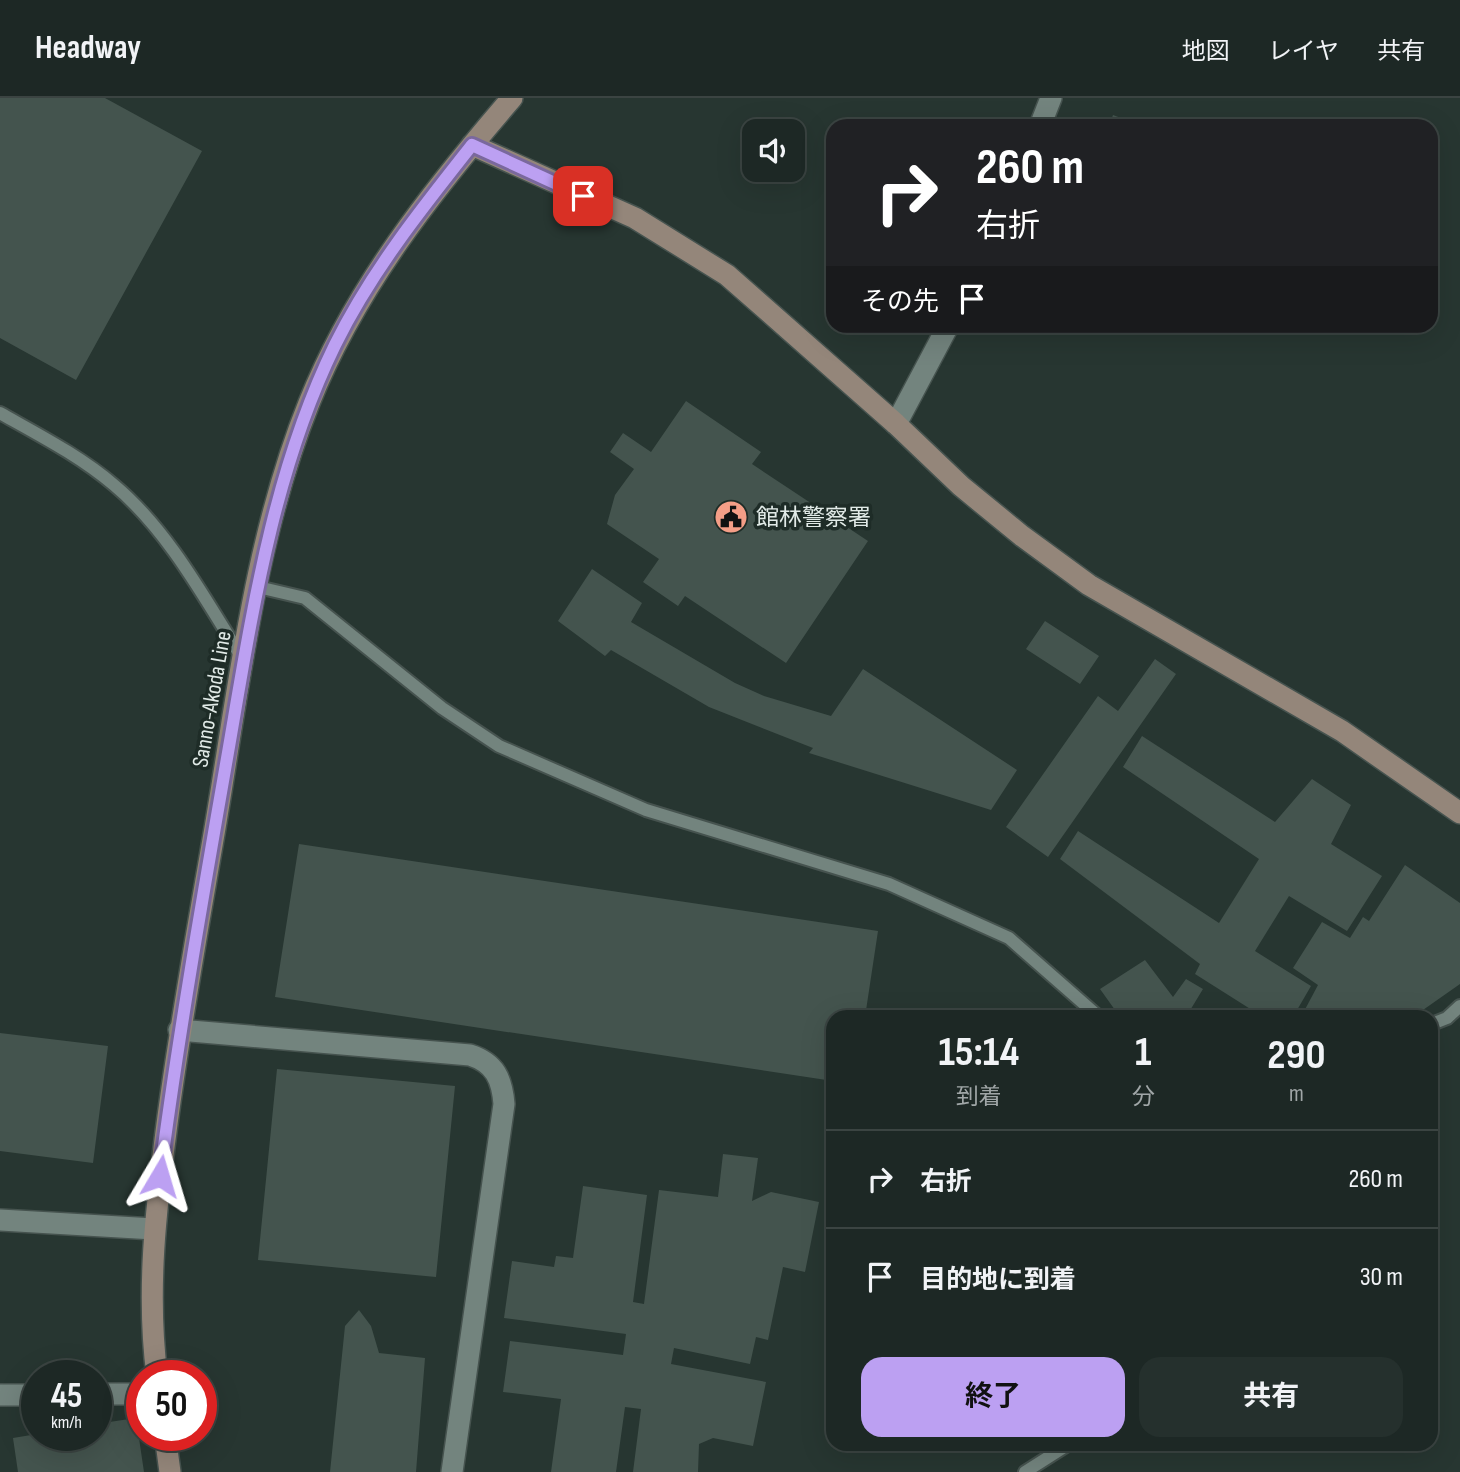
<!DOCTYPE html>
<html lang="ja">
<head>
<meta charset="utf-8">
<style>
	body { margin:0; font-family:"Sofia Sans Condensed","Noto Sans JP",sans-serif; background:#25302d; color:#f1f3f6; height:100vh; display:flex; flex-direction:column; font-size:26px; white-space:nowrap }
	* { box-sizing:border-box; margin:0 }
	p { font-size:23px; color:#a0a6a7 }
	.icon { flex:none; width:38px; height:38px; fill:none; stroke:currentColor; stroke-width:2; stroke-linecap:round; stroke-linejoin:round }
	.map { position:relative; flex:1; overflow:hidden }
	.panel { position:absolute; left:826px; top:912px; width:612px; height:441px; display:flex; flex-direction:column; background:#1d2825; border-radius:21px; box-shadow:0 7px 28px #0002,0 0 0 2px #3b4442 }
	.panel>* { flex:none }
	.hud { position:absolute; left:826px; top:21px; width:612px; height:214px; border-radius:21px; box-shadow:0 7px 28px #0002,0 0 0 2px #3b4442; background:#202124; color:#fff; overflow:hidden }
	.fabs { position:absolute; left:742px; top:21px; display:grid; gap:14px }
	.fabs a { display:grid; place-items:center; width:63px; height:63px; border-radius:14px; background:#1d2825; box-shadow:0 7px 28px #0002,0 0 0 2px #3b4442; font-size:35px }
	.speed { position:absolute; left:21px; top:1262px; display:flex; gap:14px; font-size:35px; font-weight:700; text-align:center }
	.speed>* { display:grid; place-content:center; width:91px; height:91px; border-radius:50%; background:#1d2825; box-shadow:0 7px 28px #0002,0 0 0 2px #3b4442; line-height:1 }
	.speed small { font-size:18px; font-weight:400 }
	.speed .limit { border:10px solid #d22; background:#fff; color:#111 }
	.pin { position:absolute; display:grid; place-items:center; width:60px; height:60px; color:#fff; margin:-30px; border-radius:14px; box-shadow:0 4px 10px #0006 }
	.me { position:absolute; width:77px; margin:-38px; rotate:7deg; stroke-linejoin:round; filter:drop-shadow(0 0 5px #0008) }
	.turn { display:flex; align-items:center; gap:24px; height:147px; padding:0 35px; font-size:32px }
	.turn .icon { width:91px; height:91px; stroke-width:2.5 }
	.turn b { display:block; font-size:49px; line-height:60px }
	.then { display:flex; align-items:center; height:66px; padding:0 35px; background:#0003; gap:14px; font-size:26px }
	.eta { display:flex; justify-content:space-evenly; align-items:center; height:119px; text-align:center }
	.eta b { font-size:42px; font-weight:700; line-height:49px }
	.primary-button { display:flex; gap:14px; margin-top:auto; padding:14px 35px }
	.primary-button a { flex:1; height:80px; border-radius:21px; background:#bca0f2; color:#111; font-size:28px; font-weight:700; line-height:80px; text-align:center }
	.primary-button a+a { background:#25302d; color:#f1f3f6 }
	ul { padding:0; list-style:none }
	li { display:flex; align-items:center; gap:21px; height:98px; padding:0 35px; border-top:2px solid #3b4442 }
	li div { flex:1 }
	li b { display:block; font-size:26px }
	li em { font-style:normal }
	header { display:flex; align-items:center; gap:42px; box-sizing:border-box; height:98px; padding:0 35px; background:#1d2825; border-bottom:2px solid #3b4442 }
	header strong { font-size:33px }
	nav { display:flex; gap:38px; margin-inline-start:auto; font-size:24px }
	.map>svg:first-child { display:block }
</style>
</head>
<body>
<header>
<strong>Headway</strong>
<nav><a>地図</a><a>レイヤ</a><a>共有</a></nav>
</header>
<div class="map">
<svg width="1460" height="1374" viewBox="0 0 1460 1374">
	<rect width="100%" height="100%" fill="#273631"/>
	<path fill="#44544e" d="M0 0H105L202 53 76 282 0 240Z
		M1113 17 1142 28H1109Z
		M686 303 761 354 752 366 868 443 786 565 685 498 678 508 643 484 659 461 607 426 615 397 634 371 610 354 623 335 651 354Z
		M592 471 642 505 631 524 735 585 764 598 831 618 863 571 1017 672 991 712 809 655 813 650 709 609 611 552 605 558 558 523Z
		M1045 523 1099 558 1080 586 1026 551Z
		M1155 561 1176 576 1048 759 1006 729 1098 598 1118 613Z
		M1142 638 1275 724 1312 681 1351 707 1331 746 1382 778 1347 833 1289 798 1255 853 1311 888 1293 919H1263L1195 876 1200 866 1060 761 1078 733 1219 825 1259 761 1123 669Z
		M299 746 878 833 865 919H833V983L275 899Z
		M1405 767 1460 805V886L1413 919H1301L1318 887 1293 870 1322 824 1350 840 1363 819 1369 823Z
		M1145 862 1173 899 1186 881 1203 891 1186 919H1120L1100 891Z
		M0 935 108 948 93 1065 0 1053Z
		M277 971 455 988 436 1179 258 1162Z
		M723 1056 758 1060 752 1103 771 1094 819 1104 805 1174 783 1169 768 1242 756 1239 750 1266 674 1250 671 1266 766 1284 753 1348 713 1340 699 1346 698 1374H633L641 1311 625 1309 616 1374H551L561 1301 503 1294 510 1243 623 1257 626 1236 504 1220 512 1163 554 1169 556 1158 573 1160 583 1088 647 1097 633 1204 644 1206 659 1092 718 1099Z
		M359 1212 371 1228 379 1255 425 1260 416 1374H330L345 1228Z
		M136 1320 144 1374H18L13 1340 37 1336 96 1337V1326Z"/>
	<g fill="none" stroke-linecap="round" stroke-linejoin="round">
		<defs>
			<path id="lane" d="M0 315C39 337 80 358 114 387 168 432 205 501 242 560
				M258 489 305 500 442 610 499 648 646 712 889 786 1009 840 1099 919
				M1432 926 1447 920 1460 908
				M1025 1374 1069 1346"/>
			<path id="street" d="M1040 28 1051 0
				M896 326 948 228
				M179 932 470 957C495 965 502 981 504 1006L452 1374
				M0 1122 154 1131
				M96 1296H142
				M0 1297H37"/>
			<path id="secondary" d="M472 47 635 120 727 177 896 326 961 388 1022 438 1089 487 1342 633 1460 715
				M157 1278C146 1193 156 1110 167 1026 180 927 198 829 215 730 239 588 255 439 309 305 355 190 432 93 512 0
				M165 1337 170 1374"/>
		</defs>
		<use href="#lane" stroke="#46534f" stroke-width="16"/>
		<use href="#street" stroke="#46534f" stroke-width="24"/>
		<use href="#secondary" stroke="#46534f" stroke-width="24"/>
		<use href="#lane" stroke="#73847e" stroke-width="12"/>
		<use href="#street" stroke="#73847e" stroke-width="21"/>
		<use href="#secondary" stroke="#94867a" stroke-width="21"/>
	</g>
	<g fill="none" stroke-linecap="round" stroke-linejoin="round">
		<defs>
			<path id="route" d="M160 1078C178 940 202 803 226 666 251 523 271 378 335 247 371 174 422 110 472 47L583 98"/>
		</defs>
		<use href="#route" stroke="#7a689d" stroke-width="18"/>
		<use href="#route" stroke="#bca0f2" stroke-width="12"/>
	</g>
	<defs>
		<symbol id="civic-disc" viewBox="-11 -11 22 22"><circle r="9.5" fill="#f49e87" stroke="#1e2c27"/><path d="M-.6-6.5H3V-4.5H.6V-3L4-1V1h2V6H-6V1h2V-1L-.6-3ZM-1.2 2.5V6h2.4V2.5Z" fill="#111"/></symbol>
	</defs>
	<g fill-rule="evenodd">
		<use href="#civic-disc" x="712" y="400" width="38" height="38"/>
	</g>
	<g text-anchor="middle" stroke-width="7" stroke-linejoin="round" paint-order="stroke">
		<g font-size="23" fill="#e1eae7" stroke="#1e2c27" text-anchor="start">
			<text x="756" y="427">館林警察署</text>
		</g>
		<g font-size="23" fill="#e1eae7" stroke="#1e2c27">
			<text transform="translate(211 601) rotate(-80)" y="8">Sanno-Akoda Line</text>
		</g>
	</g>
</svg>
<div class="fabs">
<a><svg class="icon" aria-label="sound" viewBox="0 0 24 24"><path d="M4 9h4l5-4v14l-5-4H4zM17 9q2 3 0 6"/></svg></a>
</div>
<div class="speed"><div>45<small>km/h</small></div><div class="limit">50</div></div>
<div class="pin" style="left:583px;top:98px;background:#d93025"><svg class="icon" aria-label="arrive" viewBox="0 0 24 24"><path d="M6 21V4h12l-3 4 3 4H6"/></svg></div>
<svg class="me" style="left:160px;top:1078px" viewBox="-20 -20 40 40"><path d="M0-17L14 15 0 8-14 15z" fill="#bca0f2" stroke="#fff" stroke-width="4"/></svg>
<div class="hud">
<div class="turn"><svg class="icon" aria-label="right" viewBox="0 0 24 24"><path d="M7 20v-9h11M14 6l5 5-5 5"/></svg><div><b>260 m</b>右折</div></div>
<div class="then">その先<svg class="icon" aria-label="arrive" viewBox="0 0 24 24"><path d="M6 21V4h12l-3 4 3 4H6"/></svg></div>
</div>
<section class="panel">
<div class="eta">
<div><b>15:14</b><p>到着</p></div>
<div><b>1</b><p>分</p></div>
<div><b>290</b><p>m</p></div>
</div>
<ul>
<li><svg class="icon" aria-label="right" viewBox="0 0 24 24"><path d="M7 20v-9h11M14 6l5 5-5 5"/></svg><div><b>右折</b></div><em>260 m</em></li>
<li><svg class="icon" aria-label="arrive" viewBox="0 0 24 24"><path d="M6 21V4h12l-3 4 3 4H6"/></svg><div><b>目的地に到着</b></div><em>30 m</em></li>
</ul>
<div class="primary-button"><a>終了</a><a>共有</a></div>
</section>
</div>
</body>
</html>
